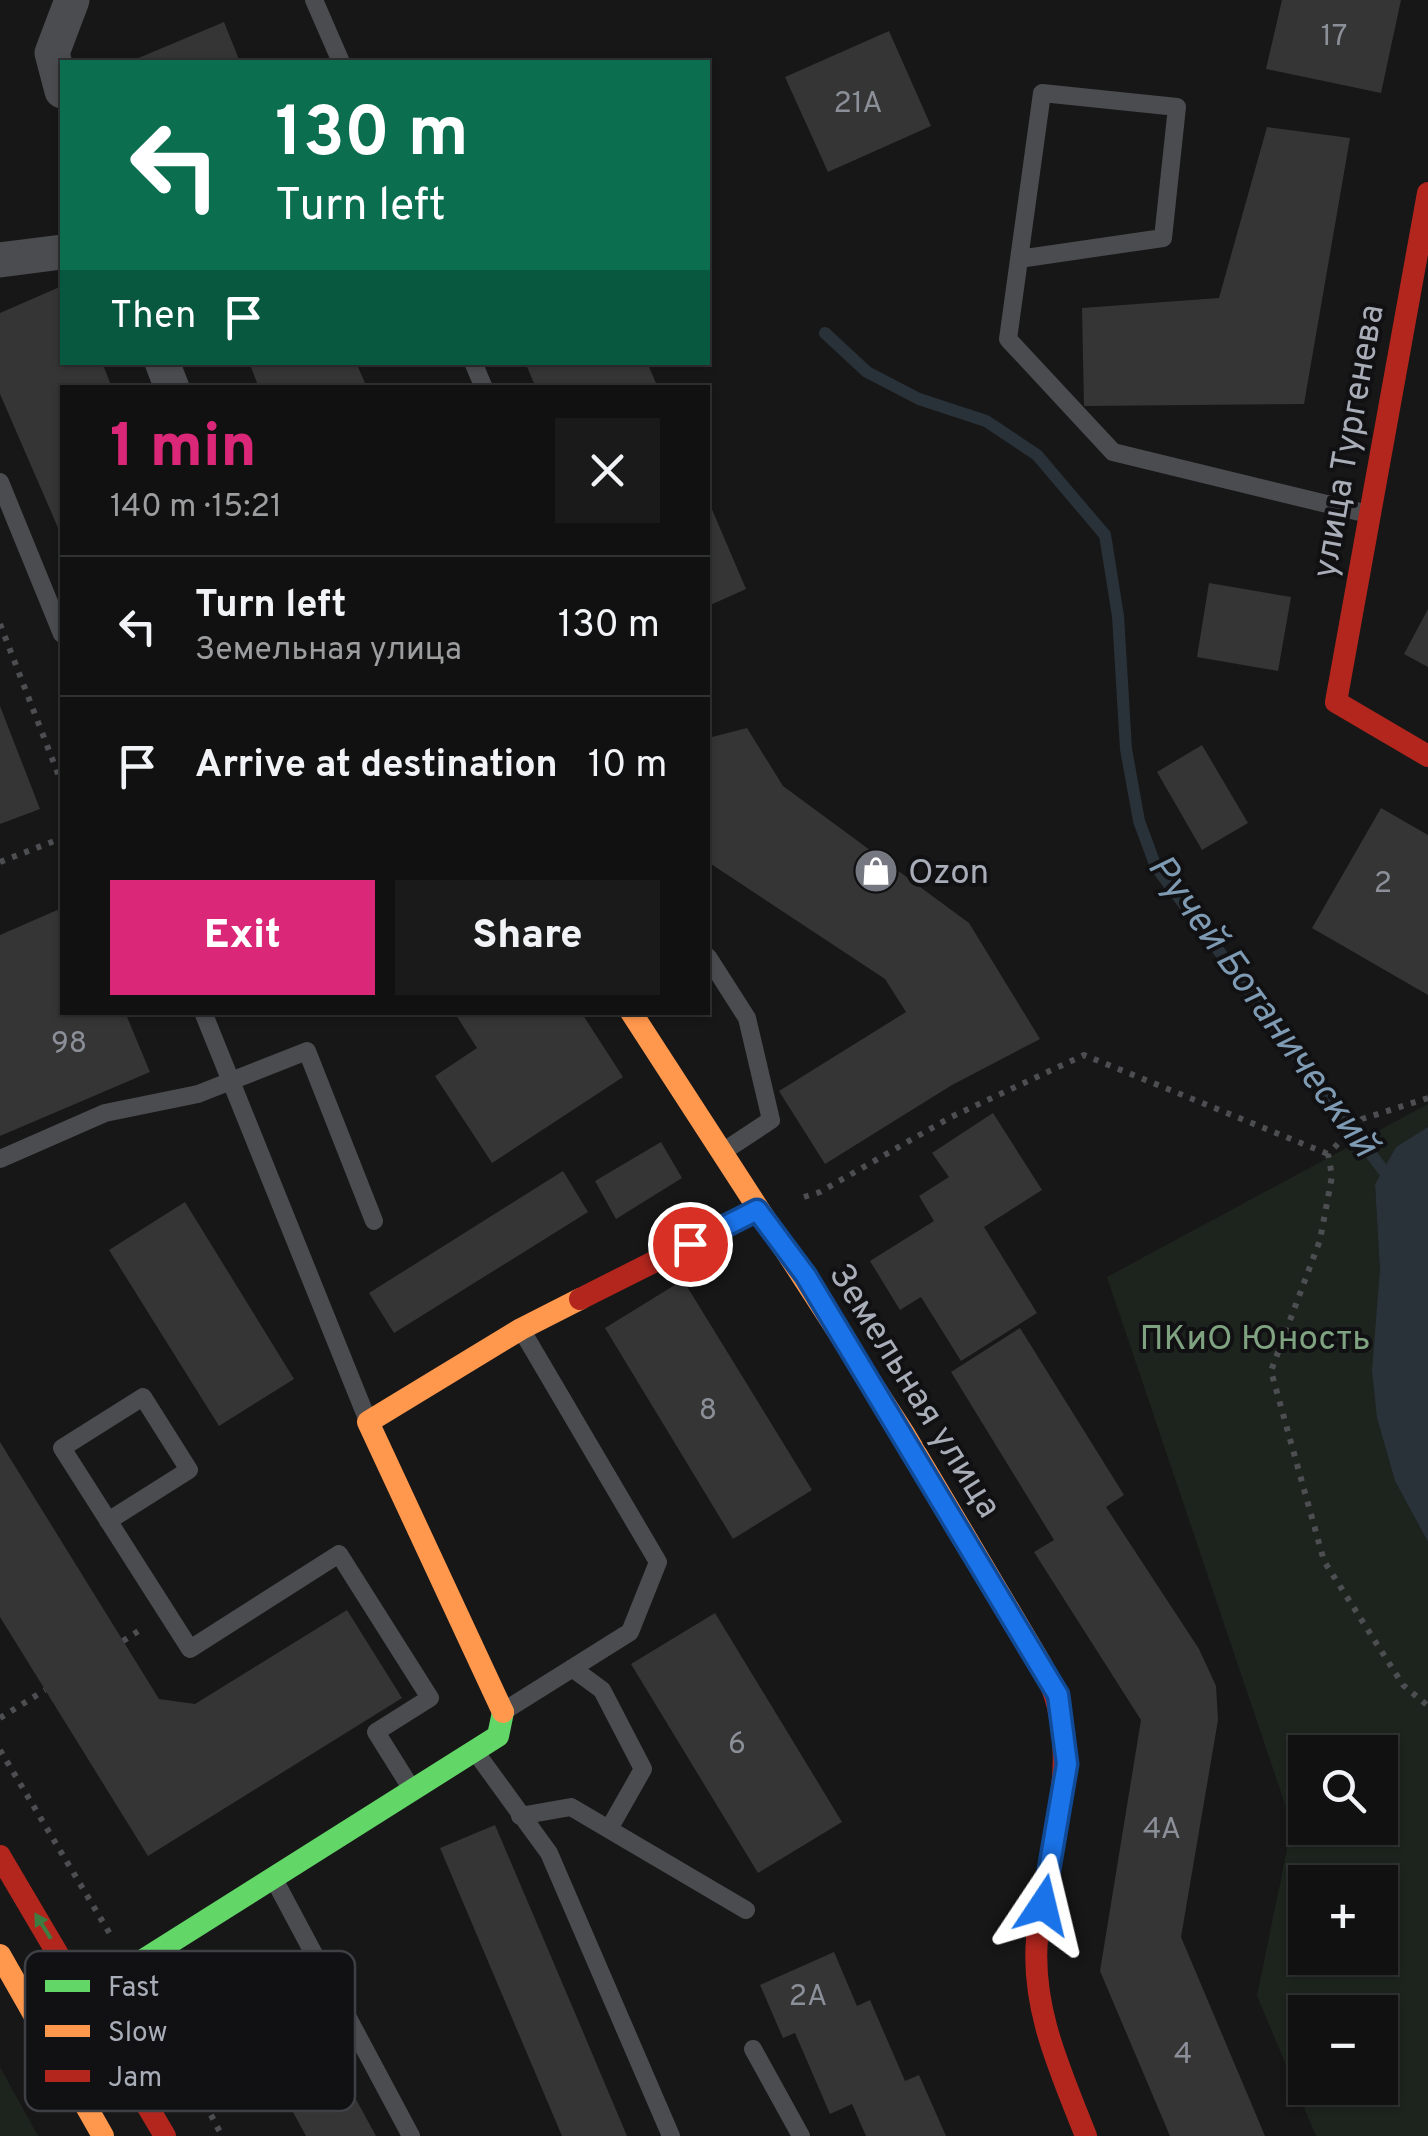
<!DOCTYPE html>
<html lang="en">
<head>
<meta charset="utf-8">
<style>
	body { margin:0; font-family:Overpass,sans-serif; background:#1a1a1a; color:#f1f3f6; height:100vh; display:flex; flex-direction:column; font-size:38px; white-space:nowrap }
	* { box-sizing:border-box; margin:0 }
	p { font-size:32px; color:#9c9d9f }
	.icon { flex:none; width:55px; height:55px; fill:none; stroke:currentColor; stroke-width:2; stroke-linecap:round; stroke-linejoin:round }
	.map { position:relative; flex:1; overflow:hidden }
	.drawer { position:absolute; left:60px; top:385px; width:650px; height:630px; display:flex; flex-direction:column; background:#111; border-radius:0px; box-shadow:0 2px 8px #0004,0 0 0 2px #303131 }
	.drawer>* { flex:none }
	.banner { position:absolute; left:60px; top:60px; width:650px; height:305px; border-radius:0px; box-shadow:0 2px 8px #0004,0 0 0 2px #303131; background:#0b6e4f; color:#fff; overflow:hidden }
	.fabs { position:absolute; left:1288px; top:1735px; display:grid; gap:20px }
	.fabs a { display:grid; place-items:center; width:110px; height:110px; border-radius:0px; background:#111; box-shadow:0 2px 8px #0004,0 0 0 2px #303131; font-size:50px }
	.pin { position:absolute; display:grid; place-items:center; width:85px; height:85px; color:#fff; margin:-42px; border:5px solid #fff; border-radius:50%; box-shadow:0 2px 10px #0007 }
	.me { position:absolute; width:110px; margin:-55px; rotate:10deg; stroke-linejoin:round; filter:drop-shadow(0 0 8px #0008) }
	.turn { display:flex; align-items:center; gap:35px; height:210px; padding:0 50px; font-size:45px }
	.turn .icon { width:130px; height:130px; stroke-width:2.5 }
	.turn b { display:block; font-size:70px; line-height:85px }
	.then { display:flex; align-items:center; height:95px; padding:0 50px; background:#0003; gap:20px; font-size:38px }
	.round { display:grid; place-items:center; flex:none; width:105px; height:105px; border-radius:0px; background:#1a1a1a }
	.head { display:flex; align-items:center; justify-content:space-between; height:170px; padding:0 50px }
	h1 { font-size:60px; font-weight:800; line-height:75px; color:#db2777 }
	.cta { display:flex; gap:20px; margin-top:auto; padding:20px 50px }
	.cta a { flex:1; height:115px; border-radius:0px; background:#db2777; color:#fff; font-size:40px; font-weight:800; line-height:115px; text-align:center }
	.cta a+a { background:#1a1a1a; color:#f1f3f6 }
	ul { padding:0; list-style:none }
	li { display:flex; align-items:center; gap:30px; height:140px; padding:0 50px; border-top:2px solid #303131 }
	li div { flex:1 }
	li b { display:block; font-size:38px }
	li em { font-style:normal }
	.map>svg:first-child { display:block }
</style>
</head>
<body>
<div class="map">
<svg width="1428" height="2136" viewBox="0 0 1428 2136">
	<rect width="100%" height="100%" fill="#171717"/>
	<path fill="#1d241e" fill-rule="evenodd" d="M1428 1104V1127L1396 1147 1375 1184 1380 1270 1377 1418 1395 1481 1428 1542V2136H1316L1257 1996 1292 1825 1107 1277ZM1305 1752H1380V1828H1305ZM1305 1882H1380V1958H1305ZM1305 2012H1380V2088H1305Z
		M0 2067 38 2136H0Z"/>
	<path fill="#2a3239" d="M1428 1127V1542L1395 1481 1377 1418 1372 1370 1380 1270 1375 1184 1396 1147Z"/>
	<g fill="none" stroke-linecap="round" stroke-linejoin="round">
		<path stroke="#2a3239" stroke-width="12" d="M825 333 867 372 919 399 986 421 1037 455 1105 535 1118 616 1126 749 1139 821 1156 867 1383 1170"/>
	</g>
	<path fill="#353536" d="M1282 0H1401L1381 93 1266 69Z
		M224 22 240 62H129Z
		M889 31 931 126 828 172 785 77Z
		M1267 127 1350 138 1304 404 1084 406 1082 308 1219 298Z
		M62 286V362H102L112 388H62V537L0 394V313Z
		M249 362H356L367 388H259Z
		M525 362H647L658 388H536Z
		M708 500 746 589 708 606Z
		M1209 583 1291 597 1278 671 1197 657Z
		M1428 609V667L1404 654Z
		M0 706 40 809 0 824Z
		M747 728 783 786 969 923 1040 1039 952 1085 825 1164 779 1091 906 1012 885 979 708 862V738Z
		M1202 745 1248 823 1202 850 1157 772Z
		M1381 808 1428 835V995L1312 928Z
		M62 908V1012H125L150 1072 0 1136V935Z
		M454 1012H581L623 1077 492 1163 435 1076 477 1048Z
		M993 1113 1042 1190 984 1227 1037 1313 961 1361 921 1297 900 1310 870 1261 934 1221 919 1196 949 1177 932 1153Z
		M661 1142 682 1178 616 1219 595 1181Z
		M563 1171 588 1212 394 1333 369 1293Z
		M185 1202 294 1379 219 1426 109 1250Z
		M683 1280 812 1490 733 1539 605 1328Z
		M1020 1328 1124 1495 1106 1507 1199 1649 1216 1686 1218 1720 1181 1937 1265 2136H1170L1100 1971 1141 1720 1034 1552 1054 1540 951 1372Z
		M0 1442 159 1699 195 1704 347 1610 402 1698 148 1856 0 1617Z
		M715 1613 842 1822 758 1873 631 1664Z
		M495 1825 578 2020 627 2136H562L440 1848Z
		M834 1952 857 2006 870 2000 905 2081 919 2075 946 2136H866L852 2104 830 2114 795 2033 783 2038 760 1985Z
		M289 1976 376 2136H306L263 2057 235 2005Z"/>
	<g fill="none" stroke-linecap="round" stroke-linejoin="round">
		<path stroke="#4d4e52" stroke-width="6" stroke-dasharray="5 8" stroke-linecap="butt" d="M0 624 62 784
			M0 862 62 838
			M1428 1098 1362 1119 1328 1154 1332 1176 1320 1240 1271 1371 1324 1561 1403 1685 1428 1706
			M804 1197 820 1192 951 1117 1084 1055 1328 1154
			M123 1641 143 1628
			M0 1718 45 1690
			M0 1750 110 1934
			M151 2005 183 2064
			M211 2115 222 2136"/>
		<path stroke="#4b4c50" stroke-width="18" d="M314 0 341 62
			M1019 259 1163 238 1177 107 1042 93 1008 339 1113 452 1368 514
			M473 362 484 388
			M0 482 62 634
			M708 957 747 1018 771 1120 724 1151
			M203 1012 368 1421
			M0 1159 105 1113 198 1094 307 1051 374 1221
			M108 1521 189 1470 143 1397 62 1448 190 1649 339 1554 430 1698 376 1732 411 1788
			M572 1668 602 1690 643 1769 609 1829
			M504 1711 630 1632 658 1562 521 1329
			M477 1754 549 1853 671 2136
			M520 1816 571 1807 746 1910
			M275 1881 411 2136
			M753 2049 801 2136"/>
		<path stroke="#4b4c50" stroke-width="35" d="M62 91 52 53 72 0
			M0 260 62 252
			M162 362 172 388"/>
		<path stroke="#63d668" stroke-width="22" d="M51 2018 498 1736 503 1712"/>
		<path stroke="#ff974d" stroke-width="22" d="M631 1012 905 1435 1041 1664
			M503 1712 368 1422 521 1329 580 1299
			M0 1955 103 2136"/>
		<path stroke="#b3261e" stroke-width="22" d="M1428 193 1336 702 1428 756
			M580 1299 757 1210
			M1041 1664C1090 1752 1046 1845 1037 1939 1031 2009 1061 2072 1086 2136
			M0 1856 165 2136"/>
	</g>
	<defs><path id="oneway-solid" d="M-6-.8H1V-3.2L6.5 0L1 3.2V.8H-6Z" transform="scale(2.5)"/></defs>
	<use fill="#3e7d42" href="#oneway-solid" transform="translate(43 1926) rotate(-122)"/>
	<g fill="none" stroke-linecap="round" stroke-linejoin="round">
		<defs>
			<path id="route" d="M690 1244 757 1210 806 1276 1058 1695 1067 1764 1043 1905"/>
		</defs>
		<use href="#route" stroke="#114b97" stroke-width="25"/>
		<use href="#route" stroke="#1a73e8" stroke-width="18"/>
	</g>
	<defs>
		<symbol id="shop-disc" viewBox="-11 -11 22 22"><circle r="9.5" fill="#757880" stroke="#111113"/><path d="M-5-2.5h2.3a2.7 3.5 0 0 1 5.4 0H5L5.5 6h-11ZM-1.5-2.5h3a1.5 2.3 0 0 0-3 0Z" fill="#fff"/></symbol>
	</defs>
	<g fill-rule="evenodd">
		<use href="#shop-disc" x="851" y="846" width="50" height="50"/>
	</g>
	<g text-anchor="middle" stroke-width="8" stroke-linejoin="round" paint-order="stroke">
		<g font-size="30" fill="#8b8f98">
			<text x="1334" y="45">17</text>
			<text x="858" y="112">21А</text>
			<text x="1383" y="892">2</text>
			<text x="69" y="1052">98</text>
			<text x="708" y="1419">8</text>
			<text x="737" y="1753">6</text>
			<text x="1162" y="1838">4А</text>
			<text x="808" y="2005">2А</text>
			<text x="1183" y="2063">4</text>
		</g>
		<g font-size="35" fill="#a8adb8" stroke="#111113">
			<text transform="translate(1347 441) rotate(-80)" y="12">улица Тургенева</text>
			<text transform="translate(916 1390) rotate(58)" y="12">Земельная улица</text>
		</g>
		<g font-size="35" fill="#a8adb8" stroke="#111113" text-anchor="start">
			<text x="908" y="883">Ozon</text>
		</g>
		<g font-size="35" fill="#7fa381" stroke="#111113">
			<text x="1255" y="1349">ПКиО Юность</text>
		</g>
		<g font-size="38" font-style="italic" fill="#7f9bb3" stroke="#111113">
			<text transform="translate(1264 1005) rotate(54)" y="13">Ручей Ботанический</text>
		</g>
	</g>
	<rect x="25" y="1951" width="330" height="160" rx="15" fill="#111113" stroke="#3e4045" stroke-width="2.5"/>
	<rect x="45" y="1980" width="45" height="12" fill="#63d668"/>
	<rect x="45" y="2025" width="45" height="12" fill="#ff974d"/>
	<rect x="45" y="2070" width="45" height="12" fill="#b3261e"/>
	<g font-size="28" fill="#a8adb8">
		<text x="108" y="1996">Fast</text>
		<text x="108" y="2041">Slow</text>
		<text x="108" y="2086">Jam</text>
	</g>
</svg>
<div class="fabs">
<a><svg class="icon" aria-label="search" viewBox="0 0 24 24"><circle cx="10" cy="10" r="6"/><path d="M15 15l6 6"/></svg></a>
<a>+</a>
<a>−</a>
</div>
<div class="pin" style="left:690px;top:1244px;background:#d93025"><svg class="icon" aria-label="arrive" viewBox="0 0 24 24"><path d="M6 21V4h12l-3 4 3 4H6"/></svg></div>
<svg class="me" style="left:1043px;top:1905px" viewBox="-20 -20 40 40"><path d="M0-17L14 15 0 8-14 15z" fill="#1a73e8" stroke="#fff" stroke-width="4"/></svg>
<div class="banner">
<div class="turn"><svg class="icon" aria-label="left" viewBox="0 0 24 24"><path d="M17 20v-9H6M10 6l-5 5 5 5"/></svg><div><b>130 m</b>Turn left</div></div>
<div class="then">Then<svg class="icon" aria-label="arrive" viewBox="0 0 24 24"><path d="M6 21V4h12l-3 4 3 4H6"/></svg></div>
</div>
<section class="drawer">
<div class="head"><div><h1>1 min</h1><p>140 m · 15:21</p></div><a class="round"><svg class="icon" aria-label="close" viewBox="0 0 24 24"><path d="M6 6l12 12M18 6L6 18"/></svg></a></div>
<ul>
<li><svg class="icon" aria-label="left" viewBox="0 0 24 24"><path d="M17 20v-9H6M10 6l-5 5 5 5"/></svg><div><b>Turn left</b><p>Земельная улица</p></div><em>130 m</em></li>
<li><svg class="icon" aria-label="arrive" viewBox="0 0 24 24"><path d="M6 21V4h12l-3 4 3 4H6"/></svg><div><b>Arrive at destination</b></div><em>10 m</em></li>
</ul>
<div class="cta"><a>Exit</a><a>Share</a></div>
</section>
</div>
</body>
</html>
